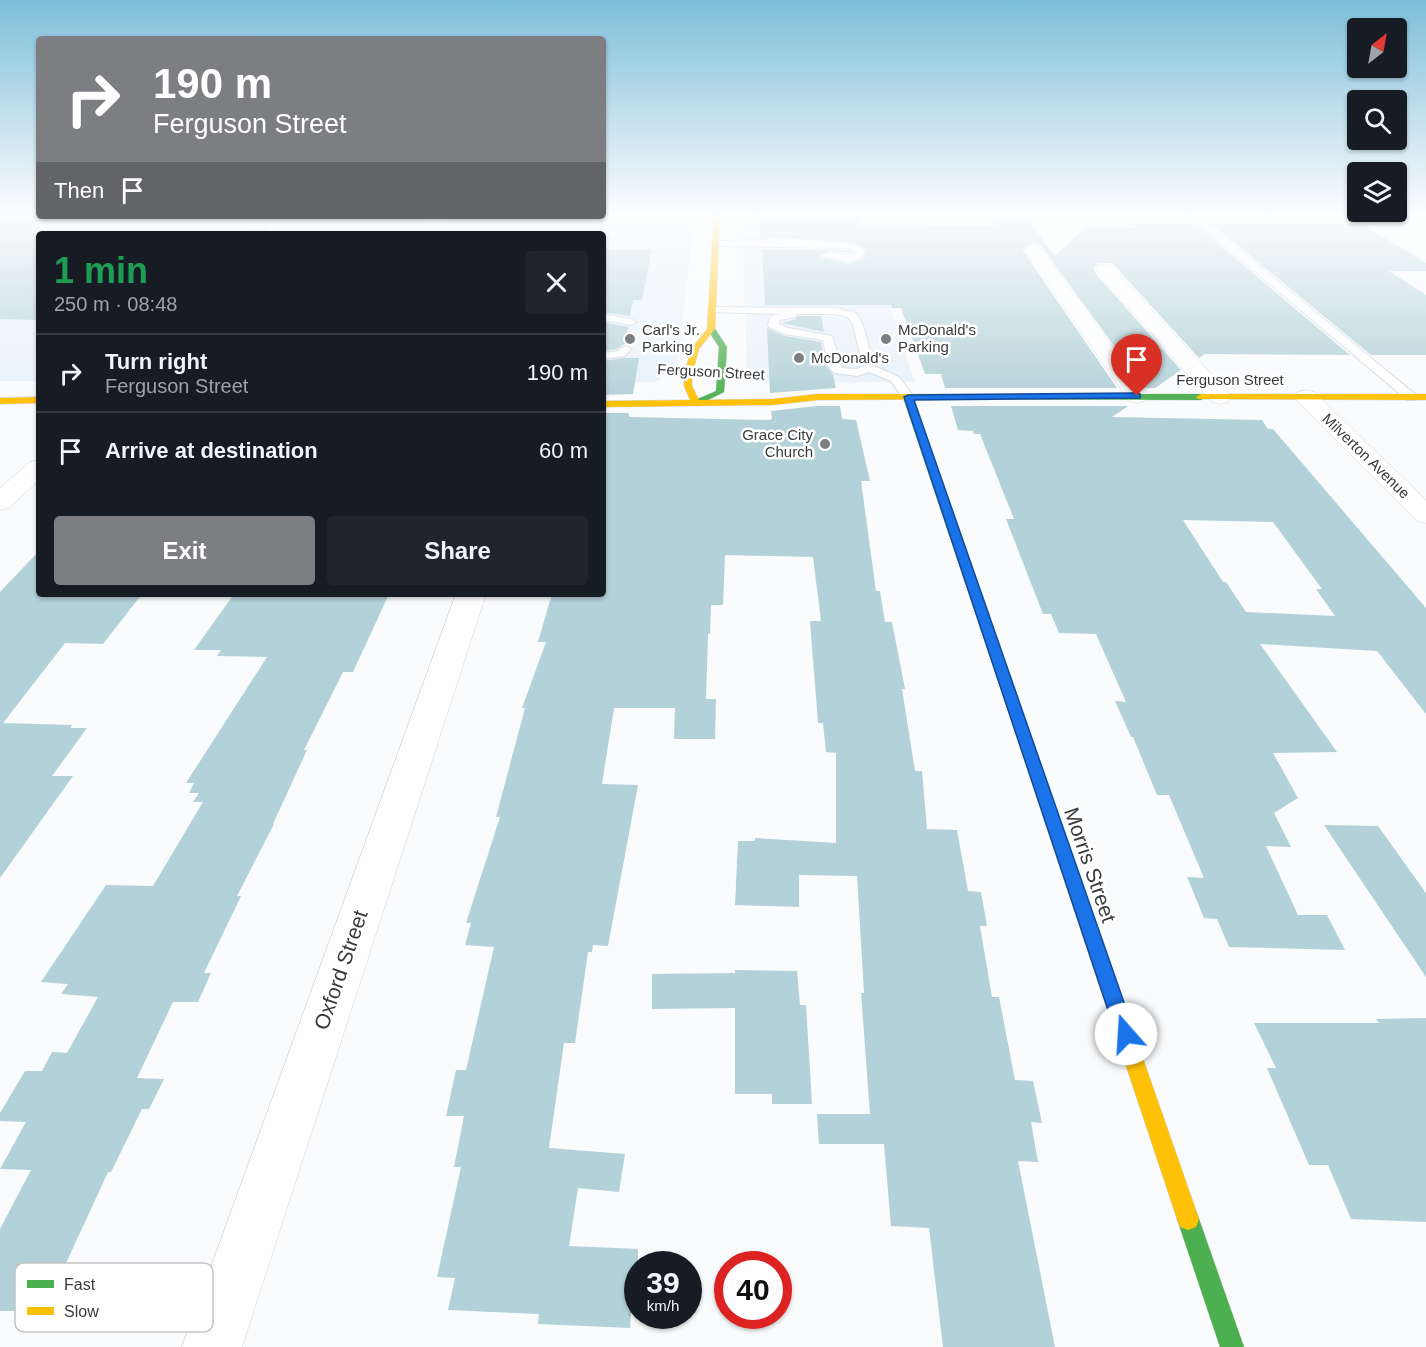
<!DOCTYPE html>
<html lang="en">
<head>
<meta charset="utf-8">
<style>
	body { margin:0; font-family:Arial,sans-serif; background:#20242c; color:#f1f3f6; height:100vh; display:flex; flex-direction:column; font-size:22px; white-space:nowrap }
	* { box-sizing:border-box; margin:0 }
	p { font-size:20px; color:#9ea1a6 }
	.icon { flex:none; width:33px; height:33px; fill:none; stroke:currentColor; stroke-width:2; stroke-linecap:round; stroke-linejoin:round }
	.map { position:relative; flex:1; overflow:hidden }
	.drawer { position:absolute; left:36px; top:231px; width:570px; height:366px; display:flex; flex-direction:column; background:#171b24; border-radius:6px; box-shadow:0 2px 4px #0004 }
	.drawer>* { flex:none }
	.top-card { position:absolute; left:36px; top:36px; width:570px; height:183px; border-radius:6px; box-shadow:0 2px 4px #0004; background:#7c7e81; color:#fff; overflow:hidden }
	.needle { width:39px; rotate:31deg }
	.tools { position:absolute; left:1347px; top:18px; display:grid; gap:12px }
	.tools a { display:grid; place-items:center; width:60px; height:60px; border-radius:6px; background:#171b24; box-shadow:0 2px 4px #0004; font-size:30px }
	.speed { position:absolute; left:624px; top:1251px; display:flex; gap:12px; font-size:30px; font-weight:700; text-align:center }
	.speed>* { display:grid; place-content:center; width:78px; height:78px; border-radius:50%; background:#171b24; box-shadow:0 2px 4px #0004; line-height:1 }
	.speed small { font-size:15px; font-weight:400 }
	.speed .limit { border:9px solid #d22; background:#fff; color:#111 }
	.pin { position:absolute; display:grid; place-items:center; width:51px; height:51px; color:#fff; margin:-62px -26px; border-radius:50% 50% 50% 0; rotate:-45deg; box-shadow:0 0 6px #0007 }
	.pin .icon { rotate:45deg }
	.me { position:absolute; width:66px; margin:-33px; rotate:341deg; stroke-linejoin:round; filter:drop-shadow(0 0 4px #0008) }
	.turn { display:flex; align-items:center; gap:21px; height:126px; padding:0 18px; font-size:27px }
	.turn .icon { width:78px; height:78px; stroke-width:2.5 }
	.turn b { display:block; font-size:42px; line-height:51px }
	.then { display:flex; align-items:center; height:57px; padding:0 18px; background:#0003; gap:12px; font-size:22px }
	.round { display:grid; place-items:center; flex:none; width:63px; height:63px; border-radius:6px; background:#20242c }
	.summary { display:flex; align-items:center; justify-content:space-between; height:102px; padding:0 18px }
	h1 { font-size:36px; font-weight:700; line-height:45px; color:#1e9e55 }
	.button { display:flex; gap:12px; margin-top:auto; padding:12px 18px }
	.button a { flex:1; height:69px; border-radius:6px; background:#7c7e81; color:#fff; font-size:24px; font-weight:700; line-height:69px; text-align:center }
	.button a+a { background:#20242c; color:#f1f3f6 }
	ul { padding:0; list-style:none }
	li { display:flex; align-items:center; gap:18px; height:78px; padding:0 18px; border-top:2px solid #363941 }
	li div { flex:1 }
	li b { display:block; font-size:22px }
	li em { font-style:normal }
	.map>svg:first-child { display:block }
</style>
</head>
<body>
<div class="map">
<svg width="1426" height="1347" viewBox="0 0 1426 1347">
	<rect width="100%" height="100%" fill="#f9fbfd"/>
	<path fill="#e8f2fa" d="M0 214 39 216H257L234 234H39V381H0Z
		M603 214H694L678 365 656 382H603V234H444L458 216H603Z
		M288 216H429L413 234H269Z
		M755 217H860L915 382 765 383 747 372 742 223Z"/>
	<path fill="#b2d1d8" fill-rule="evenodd" d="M0 214H39V320L0 319Z
		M759 215 783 222H828L827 219H859L861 225 996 226 993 221H1029L1055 256 1084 228H1136L1132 224H1195L1350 355 1205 354 1199 358 1112 263H1098L1094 268 1096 274 1181 370 1155 388H1145L1041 246 1034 243 1024 248 1023 251 1117 388H945L941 374H925L901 308H892L891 305H765L762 249 848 250 852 252 829 251 820 255 821 258 848 264 863 260 867 250 855 243 839 240 761 238Z
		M1212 224H1362L1426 263V271H1389L1426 295V355H1371Z
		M603 249H652L642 300H633L630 316 603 312Z
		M798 316H821L824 332 782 323 796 319Z
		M603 322 628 327 625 344 617 349 603 351Z
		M767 328 785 336 821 342 826 366 833 375 836 388 770 393Z
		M624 358H639L633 394 603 395V361Z
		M817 406H840L842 419 856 420 870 481H861L876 591H880L885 622H892L905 689H902L915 771H922L927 829 957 830 968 891 981 892 987 926H980L992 997H999L1015 1080 1033 1081 1042 1123 1031 1122 1038 1162 1018 1161 1055 1347H943L929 1228 891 1226 884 1144H819L817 1114H870L861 993H864L857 876 799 875V907L735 905 738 841H755V838L836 843V753L826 752 823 723H818L810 621H821L813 557 725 555 723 605H711L710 634H708L706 699H716L715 739H674L675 708H614L602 784 638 785 608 946 593 945 592 952H588L575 1043H564L549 1148 625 1154 619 1192 578 1188 569 1246 638 1249V1290H633L630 1328 538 1324 539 1314 448 1310 455 1278 437 1277 461 1167H454L464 1116H446L456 1070H466L494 947 465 945 471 923H466L500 817H496L525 708H522L546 642H538L552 594H603V413H629V417L769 420 772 419 771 411Z
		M951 406H1128L1112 417 1262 420 1268 429H1273L1426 608V714L1377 651 1260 644 1337 752 1273 753 1298 798 1274 813 1291 847 1266 846 1298 915H1327L1345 950 1229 947 1217 919 1204 918 1187 877 1204 878 1169 795H1157L1133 737H1131L1115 701 1126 702 1096 634 1059 633 1051 614H1043L1006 519H1014L980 434H974L973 431 958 430ZM1183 520 1273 522 1322 589H1316L1335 616 1246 612 1226 582H1223Z
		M39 551V594H142L103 644 65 643 3 723 72 725 70 728H87L52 776H73L0 878V592Z
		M234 594H389L353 672H343L304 750H307L273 824H274L237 896H241L204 973H211L198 1002H173L137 1078 164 1079 149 1109H142L111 1172H108L44 1311H0V1229L31 1170 0 1169 26 1122 0 1121V1113L25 1071H42L52 1052 67 1053 98 997 61 994 68 984 41 982 106 885 153 886 203 802H193L199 793H189L194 783H186L267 657 217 656 221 650H194Z
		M1324 825 1378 826 1426 893V977Z
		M735 970 797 971 800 1005H806L812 1104H772V1094H735V1008L652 1009V974L735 973Z
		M1426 1018V1222L1351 1219 1328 1165H1309L1267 1068H1276L1254 1023H1379L1376 1019Z"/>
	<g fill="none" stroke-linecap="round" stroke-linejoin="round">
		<path stroke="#d2d5d7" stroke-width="16" stroke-dasharray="16 8" stroke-linecap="butt" d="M251 234 271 216"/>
		<defs>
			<path id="lane" d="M1187 214H1196L1415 394V400H1407Z
				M717 241C747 241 846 234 865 251L862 258 848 262 822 256C830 250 844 257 855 254L856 252 849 248 714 246 713 244Z
				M713 307 836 308 856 313 863 325 874 366 899 377 914 397 908 401 904 400 891 381 869 372 857 376 834 373 828 366 823 340 785 334 769 327 768 325 771 316 782 314 709 312 708 310ZM796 314H836L848 317 853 325 863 366 856 369 842 368 832 336 788 328 779 324 780 320 796 317Z
				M603 314 631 319 636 322 631 325 603 320Z
				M626 346 631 349 625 356 603 359V353L618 351Z"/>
			<path id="street" d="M264 216H279L272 220Z
				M1033 245 1039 247 1145 391 1148 396 1145 401 1137 403 1129 401 1025 250Z
				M1104 264 1110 265 1228 392 1231 397 1228 402 1220 404 1212 402 1098 273 1096 269 1098 265Z
				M1306 390 1314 392 1426 500V523L1417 521 1298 402 1295 397 1298 392Z
				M39 460V480L9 508 0 510V488L30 462Z
				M456 594H486L242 1347H182Z"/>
			<path id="fast" d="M708 327H714L727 347 724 392 696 406 691 403 693 401 716 391 719 347 707 329Z
				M908 394 913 397 1029 732 1027 735H1017L1015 732 903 397Z
				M967 394H1201L1206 397 1201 400 964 399 962 397Z
				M1188 1208 1196 1211 1199 1219 1244 1347H1220L1177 1219 1180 1211Z"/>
			<path id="slow" d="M714 214H720L715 329 699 349 692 375V386L699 400 773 399 817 394H967L972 397 970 399 817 400 773 405 603 407V401L690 400 684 386V375L691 349 707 329Z
				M1201 394H1426V400L1198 399 1196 397Z
				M39 397V403L0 404V398Z
				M1022 727 1029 732 1199 1219 1196 1227 1188 1230 1180 1227 1177 1219 1015 732Z"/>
		</defs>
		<use href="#lane" stroke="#d4d6d8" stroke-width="2"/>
		<use href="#street" stroke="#d4d6d8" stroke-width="1"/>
		<use href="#fast" stroke="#d4d6d8" stroke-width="1"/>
		<use href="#slow" stroke="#d4d6d8" stroke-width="1"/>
		<use href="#lane" fill="#fefeff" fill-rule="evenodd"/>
		<use href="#street" fill="#fefeff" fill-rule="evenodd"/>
		<use href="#fast" fill="#4caf50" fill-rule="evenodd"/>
		<use href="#slow" fill="#ffc107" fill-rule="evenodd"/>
	</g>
	<linearGradient id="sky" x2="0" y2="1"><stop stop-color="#7dbeda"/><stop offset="0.53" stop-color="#fcfdfe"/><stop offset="1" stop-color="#fcfdfe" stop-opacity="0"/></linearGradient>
	<rect width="1426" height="403" fill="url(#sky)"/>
	<path fill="#1a73e8" stroke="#114b97" stroke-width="1.5" d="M1137 393 1140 394V398L914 400 1135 1034 1133 1040 1126 1043 1119 1040 1116 1034 904 397 908 395Z"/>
	<g fill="#7c7e81" stroke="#fff" stroke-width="2">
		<circle cx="630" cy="339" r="6"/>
		<circle cx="886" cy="339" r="6"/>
		<circle cx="799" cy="358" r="6"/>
		<circle cx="825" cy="444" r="6"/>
	</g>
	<g text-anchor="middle" stroke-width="5" stroke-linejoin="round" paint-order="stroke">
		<g font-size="15" fill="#383b3e" stroke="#fff" text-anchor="start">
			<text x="642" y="335">Carl's Jr.<tspan x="642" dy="17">Parking</tspan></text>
			<text x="898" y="335">McDonald's<tspan x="898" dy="17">Parking</tspan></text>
			<text x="811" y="363">McDonald's</text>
			<text x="813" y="440" text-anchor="end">Grace City<tspan x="813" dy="17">Church</tspan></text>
		</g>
		<g font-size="15" fill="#383b3e" stroke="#fff">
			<text transform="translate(711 372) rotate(3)" y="5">Ferguson Street</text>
			<text x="1230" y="385">Ferguson Street</text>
			<text transform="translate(1366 456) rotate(44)" y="5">Milverton Avenue</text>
		</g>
		<g font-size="21" fill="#383b3e" stroke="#fff">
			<text transform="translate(1090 865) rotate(71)" y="7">Morris Street</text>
			<text transform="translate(341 970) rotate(-71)" y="7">Oxford Street</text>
		</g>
	</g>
	<rect x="15" y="1263" width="198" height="69" rx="9" fill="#fff" stroke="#c3c4c5" stroke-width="1.5"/>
	<rect x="27" y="1280" width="27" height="8" fill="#4caf50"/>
	<rect x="27" y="1307" width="27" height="8" fill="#ffc107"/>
	<g font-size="16" fill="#383b3e">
		<text x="64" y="1290">Fast</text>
		<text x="64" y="1317">Slow</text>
	</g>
</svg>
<div class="tools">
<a><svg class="needle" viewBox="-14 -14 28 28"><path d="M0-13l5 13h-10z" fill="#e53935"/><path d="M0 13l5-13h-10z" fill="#9ea1a6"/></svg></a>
<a><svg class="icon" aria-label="search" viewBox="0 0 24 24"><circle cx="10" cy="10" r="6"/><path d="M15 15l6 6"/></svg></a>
<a><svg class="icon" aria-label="layers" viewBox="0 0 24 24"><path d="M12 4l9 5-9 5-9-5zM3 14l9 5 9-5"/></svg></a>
</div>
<div class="speed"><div>39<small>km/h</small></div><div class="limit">40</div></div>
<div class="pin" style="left:1137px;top:396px;background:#d93025"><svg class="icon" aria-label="arrive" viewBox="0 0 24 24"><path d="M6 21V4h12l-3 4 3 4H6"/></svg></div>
<svg class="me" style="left:1126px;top:1034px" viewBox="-20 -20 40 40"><circle r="19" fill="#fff"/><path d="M0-13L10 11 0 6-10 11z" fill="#1a73e8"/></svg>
<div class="top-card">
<div class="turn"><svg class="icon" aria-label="right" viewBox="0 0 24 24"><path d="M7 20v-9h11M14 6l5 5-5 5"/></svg><div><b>190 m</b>Ferguson Street</div></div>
<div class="then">Then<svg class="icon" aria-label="arrive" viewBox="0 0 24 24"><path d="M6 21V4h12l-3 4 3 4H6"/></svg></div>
</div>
<section class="drawer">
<div class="summary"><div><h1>1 min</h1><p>250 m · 08:48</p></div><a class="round"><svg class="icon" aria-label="close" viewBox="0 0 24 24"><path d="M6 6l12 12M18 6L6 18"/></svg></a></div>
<ul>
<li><svg class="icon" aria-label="right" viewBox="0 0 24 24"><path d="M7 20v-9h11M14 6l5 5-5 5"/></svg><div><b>Turn right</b><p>Ferguson Street</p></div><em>190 m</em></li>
<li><svg class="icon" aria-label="arrive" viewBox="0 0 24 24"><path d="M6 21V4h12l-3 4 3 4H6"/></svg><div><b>Arrive at destination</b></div><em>60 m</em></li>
</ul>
<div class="button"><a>Exit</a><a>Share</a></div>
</section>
</div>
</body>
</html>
